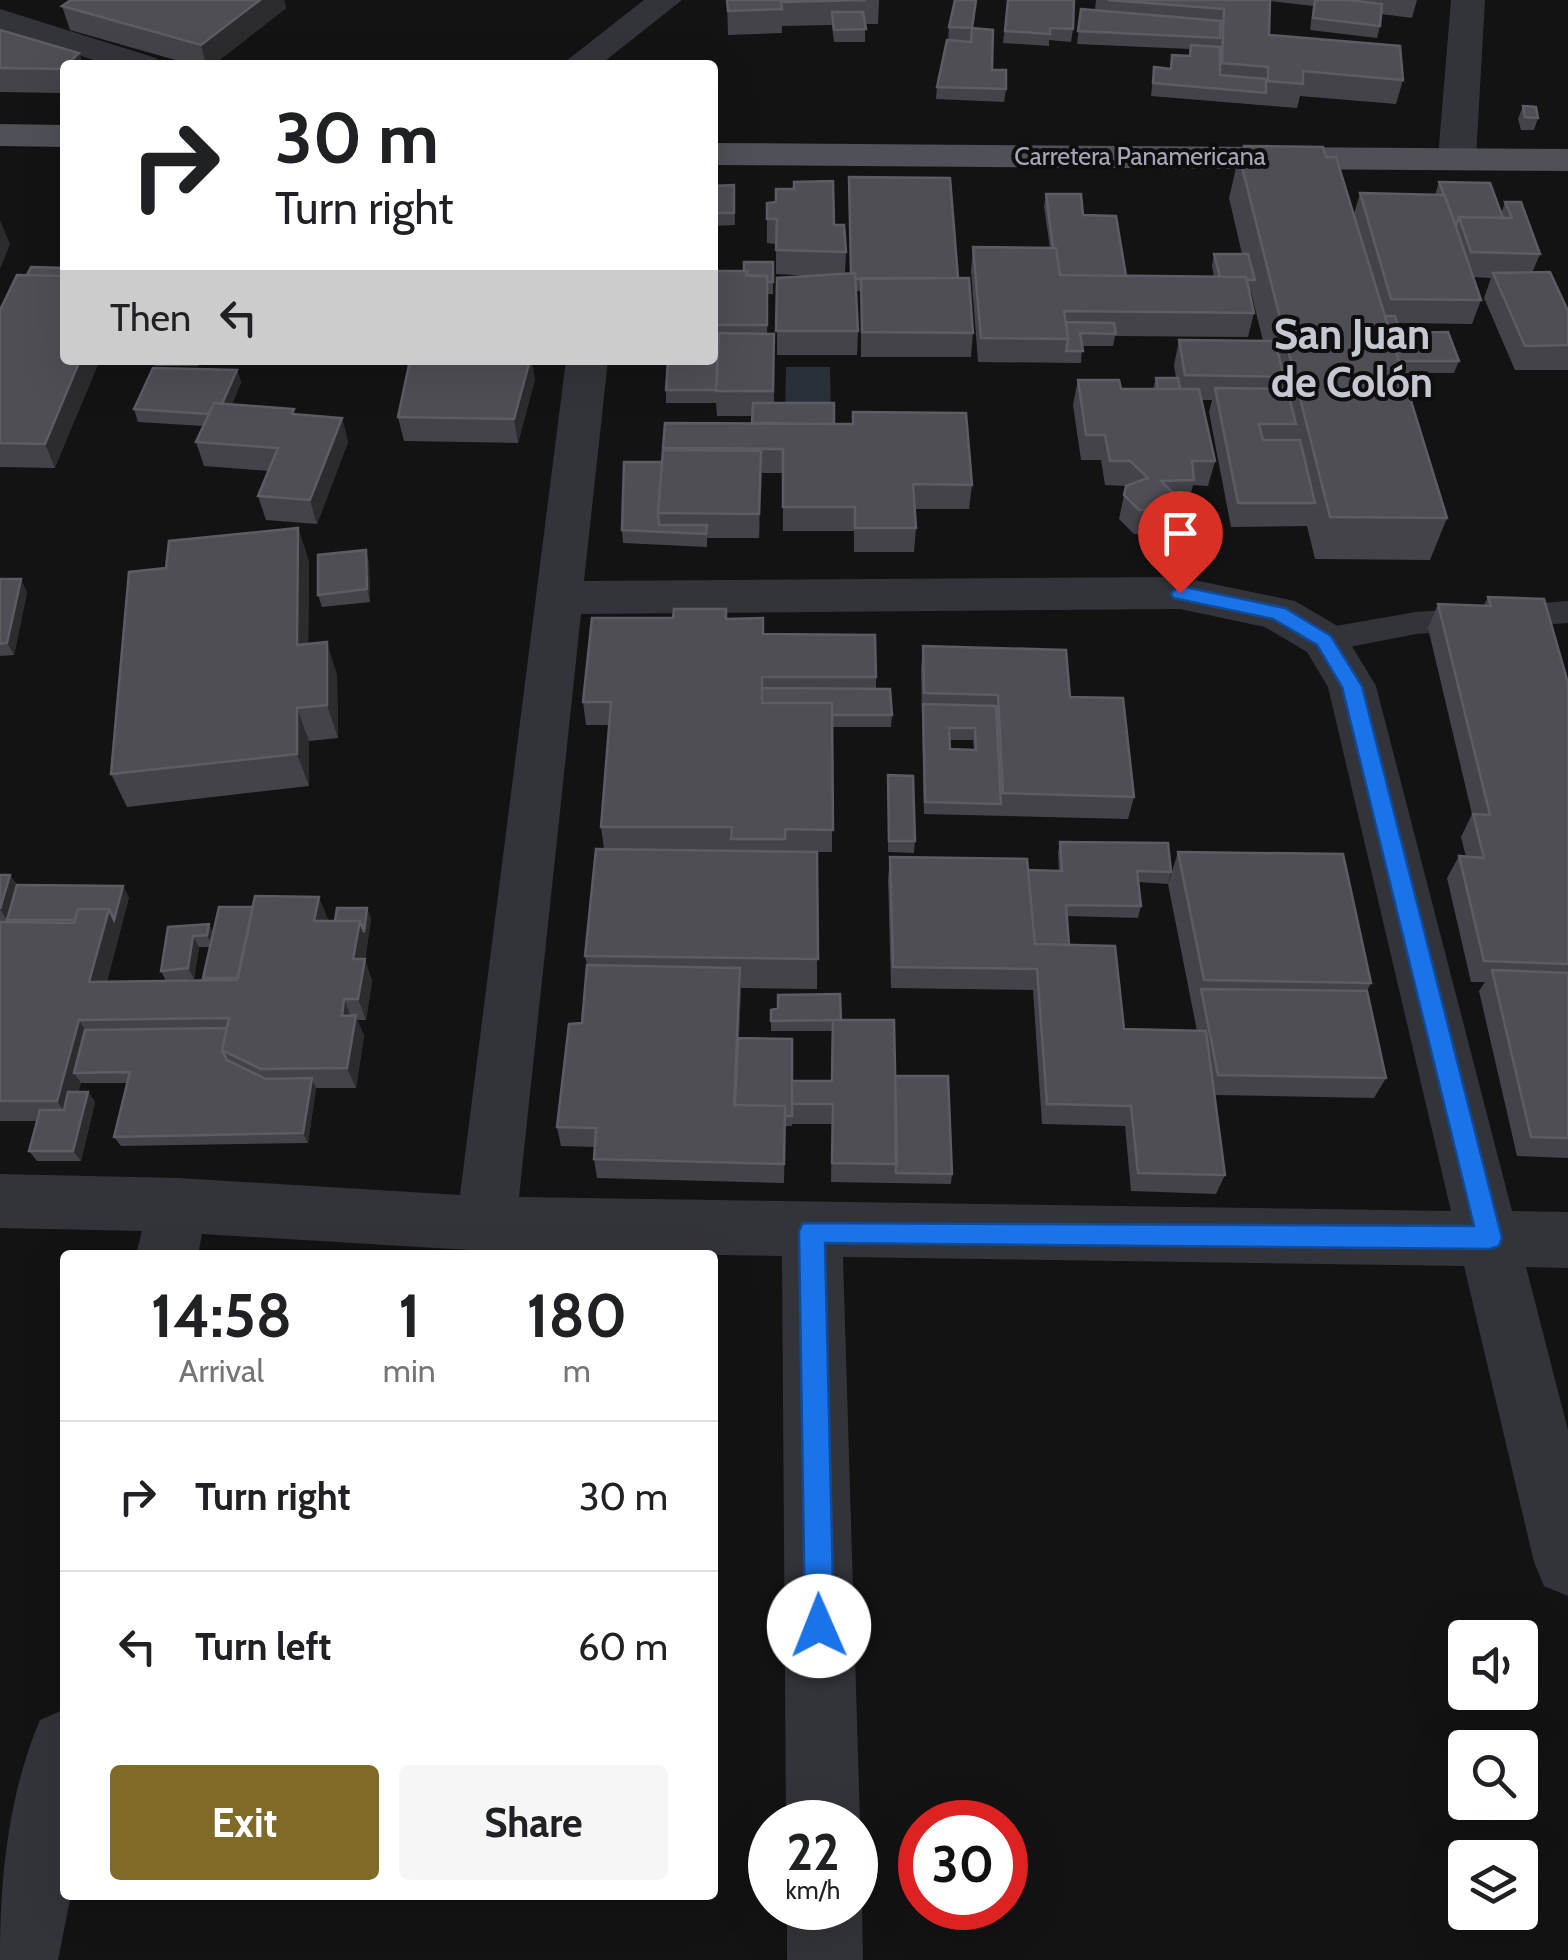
<!DOCTYPE html>
<html lang="en">
<head>
<meta charset="utf-8">
<style>
	body { margin:0; font-family:Cabin,sans-serif; background:#f6f6f6; color:#202124; height:100vh; display:flex; flex-direction:column; font-size:38px; white-space:nowrap }
	* { box-sizing:border-box; margin:0 }
	p { font-size:32px; color:#757577 }
	.icon { flex:none; width:55px; height:55px; fill:none; stroke:currentColor; stroke-width:2; stroke-linecap:round; stroke-linejoin:round }
	.map { position:relative; flex:1; overflow:hidden }
	.panel { position:absolute; left:60px; top:1250px; width:658px; height:650px; display:flex; flex-direction:column; background:#fff; border-radius:10px; box-shadow:0 10px 40px #0002 }
	.panel>* { flex:none }
	.banner { position:absolute; left:60px; top:60px; width:658px; height:305px; border-radius:10px; box-shadow:0 10px 40px #0002; background:#fff; color:#202124; overflow:hidden }
	.buttons { position:absolute; left:1448px; top:1620px; display:grid; gap:20px }
	.buttons a { display:grid; place-items:center; width:90px; height:90px; border-radius:10px; background:#fff; box-shadow:0 10px 40px #0002; font-size:50px }
	.speed { position:absolute; left:748px; top:1800px; display:flex; gap:20px; font-size:50px; font-weight:700; text-align:center }
	.speed>* { display:grid; place-content:center; width:130px; height:130px; border-radius:50%; background:#fff; box-shadow:0 10px 40px #0002; line-height:1 }
	.speed small { font-size:25px; font-weight:400 }
	.speed .limit { border:15px solid #d22; background:#fff; color:#111 }
	.pin { position:absolute; display:grid; place-items:center; width:85px; height:85px; color:#fff; margin:-102px -42px; border-radius:50% 50% 50% 0; rotate:-45deg; box-shadow:0 0 10px #0007 }
	.pin .icon { rotate:45deg }
	.me { position:absolute; width:110px; margin:-55px; rotate:359deg; stroke-linejoin:round; filter:drop-shadow(0 0 8px #0008) }
	.turn { display:flex; align-items:center; gap:35px; height:210px; padding:0 50px; font-size:45px }
	.turn .icon { width:130px; height:130px; stroke-width:2.5 }
	.turn b { display:block; font-size:70px; line-height:85px }
	.then { display:flex; align-items:center; height:95px; padding:0 50px; background:#0003; gap:20px; font-size:38px }
	.eta { display:flex; justify-content:space-evenly; align-items:center; height:170px; text-align:center }
	.eta b { font-size:60px; font-weight:700; line-height:70px }
	.action { display:flex; gap:20px; margin-top:auto; padding:20px 50px }
	.action a { flex:1; height:115px; border-radius:10px; background:#7f6a27; color:#fff; font-size:40px; font-weight:700; line-height:115px; text-align:center }
	.action a+a { background:#f6f6f6; color:#202124 }
	ul { padding:0; list-style:none }
	li { display:flex; align-items:center; gap:30px; height:150px; padding:0 50px; border-top:2px solid #e0e0e0 }
	li div { flex:1 }
	li b { display:block; font-size:38px }
	li em { font-style:normal }
	.map>svg:first-child { display:block }
</style>
</head>
<body>
<div class="map">
<svg width="1568" height="1960" viewBox="0 0 1568 1960">
	<rect width="100%" height="100%" fill="#131314"/>
	<path fill="#293038" d="M786 367H830L831 413H785Z"/>
	<g fill="none" stroke-linecap="round" stroke-linejoin="round">
		<path fill="#333439" fill-rule="evenodd" d="M1568 601V623L1416 634 1324 652 1313 648 1308 640 1313 632 1324 628 1416 612Z"/>
		<path fill="#333439" fill-rule="evenodd" d="M644 0H682L600 65H561Z
			M1451 0H1485L1476 158 1470 166H1444L1438 158Z
			M0 9 156 58 161 65H109L0 30Z
			M566 360H608L584 581 1180 577 1295 601 1341 628 1376 686 1512 1211 1568 1212V1268L1526 1267 1568 1430V1596L1544 1586 1534 1562 1464 1266 843 1257 860 1822 855 1833V1822H786L782 1256 486 1251 202 1234 198 1255H136L142 1231 0 1228V1174L178 1178 460 1195ZM1180 609 1265 627 1307 652 1328 687 1451 1211 519 1197 581 614Z
			M65 1709V1895H71L58 1960H0C0 1879 8 1795 40 1720Z
			M855 1892 862 1908 863 1960H787V1908H855Z"/>
		<path fill="#4f5058" fill-rule="evenodd" d="M0 124 65 125V147L0 146Z
			M712 143 1568 149V171L712 165Z"/>
	</g>
	<path fill="#444349" fill-rule="evenodd" d="M71 0H284L286 8 213 65H193L70 30 62 6Z
		M727 0H879L878 24H865V42H834L832 25 782 26V33L728 35Z
		M1008 0 1073 29 1071 42 1049 40V46L1003 43Z
		M1096 0H1417L1412 18 1381 14 1380 26 1377 38 1310 30 1313 6 1270 1 1269 35 1403 80 1396 104 1300 96 1297 108 1151 96 1154 67 1170 69 1172 55 1189 56 1190 49 1077 44 1081 9 1095 10Z
		M949 27 973 28 992 70 1006 89 1004 102 936 99 937 87 971 42 948 40Z
		M0 30 79 53 83 65H65V93L0 92Z
		M1523 106 1538 118 1534 130H1521L1518 119Z
		M1244 146 1326 157 1354 214 1360 193 1435 195 1439 182 1501 214 1505 202 1540 254 1532 273 1568 311V370H1515L1484 298 1491 278 1474 277 1481 300 1472 324 1397 323 1400 333 1459 361 1454 373H1402L1447 518 1430 560 1315 559 1307 526 1231 527 1209 412 1212 400H1201L1215 461 1208 486 1193 485 1188 504H1173L1169 520 1160 534H1134L1119 519 1126 486 1105 485 1101 460H1081L1073 405 1078 380 1121 389H1153L1156 378H1176L1174 365 1179 340 1263 341 1251 292 1249 293 1254 313 1248 337 1115 336 1113 346H1082L1081 363 978 362 971 271 973 247 1050 248 1044 206 1046 194 1083 215 1126 276 1214 277 1212 266 1214 254H1242L1229 198 1239 155 1242 156Z
		M734 185 735 225 712 226V186Z
		M767 219 834 225 846 252 845 273 958 278 973 333 971 357H861V291H856L858 331 857 355H777V278L811 276 776 274V244L767 243Z
		M773 262V294H768L767 334H774V403L834 424 972 485 969 509H915L916 528 914 552H854V531H783V473H761L759 538H707V547L623 543 622 530 662 462 665 423H752V416H717L716 403H666V390L712 360V271H744Z
		M0 310 55 468 0 467Z
		M153 360H200L198 366H155Z
		M237 370 241 382 232 404 296 415 342 418 348 442 317 524 266 520 258 496 269 471 204 466 196 442 203 426 138 422 134 409Z
		M535 379 518 443 404 441 398 417Z
		M298 528 309 562 308 644 337 675 338 738 309 741V786L127 807 111 774 166 568Z
		M369 562 370 602 322 607 318 595Z
		M0 579 27 592 14 655 0 656Z
		M1488 597 1568 683V1158L1517 1156 1479 991 1485 982H1471L1447 878 1459 856 1466 857 1461 837 1472 814 1428 628 1438 604 1484 605Z
		M727 619 763 634 876 677V688L892 715 891 727H832V852H817V989L741 988 739 1038 792 1081H831L832 1031H771V1010L841 1020 895 1076 952 1174 951 1184 831 1182 832 1124H792V1126H785L784 1183 597 1178 594 1159V1147L561 1146 557 1127 582 1023 587 965 585 956 604 849 601 827 609 725H586L583 702ZM631 849 732 850V851Z
		M923 646 1070 697 1134 797 1128 819 924 814 921 669ZM950 740H973L974 750 950 749Z
		M888 775 915 841 914 853 888 852Z
		M1060 842 1171 872 1168 884 1138 882 1141 906 1138 918 1067 916 1069 945 1124 1029 1197 1031 1168 884 1178 852 1371 983 1367 991 1386 1078 1374 1098 1214 1095 1225 1175 1216 1194 1131 1191 1125 1126 1042 1124 1033 990 891 988 888 879 890 857 1028 870 1059 871 1058 853Z
		M0 875H10L17 885 129 897 107 981H166L161 971 168 927 209 924 213 934 328 919 327 921H335L367 908 371 919 365 960 372 981 366 1020H357L364 1036 356 1088H316L308 1143 121 1146 114 1137 127 1083H81L78 1092H88L95 1102 81 1161H37L29 1151 37 1121H0ZM199 947H210L203 978 204 981H176L194 979Z"/>
	<path fill="#2c2c2f" d="M260 0H284L286 8 213 65H206L201 45Z
		M79 53 83 65H66Z
		M0 220 10 244 0 269Z
		M80 360H100L55 468 45 444Z
		M530 360H532L535 379 518 443 514 419Z
		M237 370 241 382 222 427 218 415Z
		M342 418 348 442 317 524 310 500Z
		M761 451 762 476 759 538V514Z
		M1175 495 1169 520 1160 534 1165 510Z
		M298 528 309 562 308 678 297 645Z
		M366 550 369 562 370 602 367 589Z
		M21 579 27 592 14 655 7 643Z
		M327 642 337 675 338 738 327 705Z
		M297 708 309 741V786L297 754Z
		M10 875 24 897 7 920 0 909Z
		M123 886 129 897 101 1002 89 982 109 909Z
		M319 897 328 919 323 943 314 921Z
		M367 908 371 919 365 960 372 981 366 1020 358 999 353 959 360 921Z
		M209 924 214 935 212 946 207 935Z
		M193 936 199 947 194 979 188 968Z
		M740 968 741 989 735 1115 734 1105Z
		M344 999 352 1019 342 1016Z
		M356 1015 364 1036 356 1088 347 1068Z
		M79 1020 92 1040 74 1073 81 1083 71 1121 57 1101Z
		M312 1078 316 1088 308 1143 303 1133Z
		M88 1092 95 1102 81 1161 73 1151Z"/>
	<path fill="#4f4e55" stroke="#5c5c64" stroke-width="2.5" fill-rule="evenodd" d="M71 0H260L201 45 62 6Z
		M727 0H866L781 2 782 9 728 11Z
		M955 0H976L972 28 993 30 992 70H1006V89L937 87 947 40 971 42 972 28 949 27Z
		M1008 0H1074L1073 29 1050 28V34L1005 31Z
		M1108 0H1270L1269 35 1400 46 1403 80 1303 71V84L1268 81V67L1222 63 1224 9Z
		M1315 0H1348L1382 4 1380 26 1313 18Z
		M1081 9 1221 21 1220 38 1078 31Z
		M832 12H863L866 29 834 30Z
		M0 30 79 53 62 69 0 68Z
		M1191 45 1220 47V75L1266 79V93L1153 83 1154 67 1171 69 1172 55 1190 56Z
		M1523 106 1536 107 1538 118 1525 117Z
		M1244 146 1323 147 1326 157H1336L1447 518 1330 517 1239 155 1247 156Z
		M849 177 950 178 958 278 855 279V273H851Z
		M833 181 834 225H844L846 252 776 250 777 219H767V203L776 202V189H794V182Z
		M1439 182 1490 183 1503 218 1459 217 1456 226Z
		M734 185V213H712V186Z
		M1360 193 1445 195 1481 300 1391 299Z
		M1046 194H1081L1083 215 1116 216 1126 276 1060 275 1056 248H1053Z
		M1505 202H1521L1540 254 1471 252 1459 217 1512 218Z
		M973 247 1056 248 1060 275 1246 277 1254 313 1064 311 1068 339 981 338Z
		M1214 254H1248L1255 280H1246V277H1220Z
		M744 262H773V282H767V276L746 275 747 271H744Z
		M31 267 65 268V276L27 275Z
		M712 271H747L746 276H767V325H712Z
		M1550 272 1568 311V345L1525 346 1493 273Z
		M855 273 858 331H776L777 278Z
		M17 275 65 276V360H80L45 444 0 443V310Z
		M861 278H969L973 333 862 332Z
		M1385 316H1395L1400 333 1448 332 1459 361H1399Z
		M1066 322 1114 323 1116 334 1080 333 1083 351H1066L1068 339Z
		M719 333 774 334 773 391H716Z
		M1179 340 1275 341 1284 377 1185 375Z
		M712 345H718L716 390H666L668 360H712Z
		M410 360H530L514 419 398 417Z
		M153 368 237 370 222 404 214 403 209 414 134 409Z
		M1156 378H1178L1180 389H1158Z
		M1078 380H1119L1121 389H1199L1215 461H1192L1194 480 1161 481 1175 495 1165 510H1139L1124 495 1126 486 1148 478 1130 461H1110L1105 435H1086Z
		M1215 388 1287 389 1296 424H1259L1263 440H1300L1315 503H1238Z
		M214 403 294 409 292 414 342 418 310 500 258 496 278 448 196 442Z
		M753 403H834V424L752 423Z
		M853 412 966 413 972 485 913 484 916 528H855V507H783V449L663 448 665 423 853 424Z
		M663 450 761 451 759 514 658 513Z
		M624 462H662L658 513 659 525H707L706 534 622 530Z
		M298 528 297 645 327 642V705L297 708V754L111 774 129 572 166 568 169 541Z
		M366 550 367 589 318 595V555Z
		M0 579H21L7 643 0 644Z
		M1488 597 1544 599 1568 683V964L1484 961 1459 856 1484 858 1473 814 1490 815 1438 604 1491 606Z
		M674 609H726V619L763 618V634L875 635 876 677H762V703H832L833 830 785 829V839H731L732 827H601L611 702H583L592 618H673Z
		M923 646 1066 650 1070 697 1123 698 1134 797 1003 793 998 695 924 693Z
		M762 688 890 689 892 715H832V703H762Z
		M923 704 996 706 1001 804 925 802ZM949 728H975L976 750 950 749Z
		M888 775 913 776 915 841H889Z
		M1060 842 1168 843 1171 872 1137 871 1141 906 1066 905 1069 945 1035 944 1028 870 1062 871Z
		M596 849 817 852 818 959 585 956Z
		M1178 852 1343 854 1371 983 1204 980Z
		M890 857 1027 859 1035 944 1115 946 1124 1029 1206 1031 1225 1175 1138 1173 1131 1106 1047 1104 1037 969 893 967Z
		M0 875H10L0 909Z
		M17 885 123 886 114 920 109 909H78L75 920H7Z
		M255 896 319 897 314 921H360L353 959H365L358 999H344L342 1016 356 1015 347 1068 261 1069 222 1050 229 1018 79 1020 57 1101H0V922L74 923 78 909H109L89 982 237 980Z
		M219 907H253L238 978H203Z
		M337 908H367L364 932 360 921H335Z
		M209 924 207 935 193 936 188 968 161 971 168 927Z
		M587 965 740 968 734 1105 785 1106 784 1164 594 1159 596 1128 557 1127 569 1024 582 1023Z
		M1492 970 1568 973V1138L1531 1137Z
		M1201 989 1367 991 1386 1078 1218 1075Z
		M840 994 841 1020 771 1021V1010L778 1008V995Z
		M833 1020H894L897 1164 832 1163 833 1104H792V1081H832Z
		M227 1028 222 1050 227 1060 266 1079 312 1078 303 1133 114 1137 130 1072 74 1073 85 1030Z
		M738 1038 792 1039V1116H785V1106L735 1105Z
		M895 1076H948L952 1174 896 1173Z
		M68 1092H88L73 1151H29L40 1110H64Z"/>
	<path fill="#1a73e8" stroke="#114b97" stroke-width="2.5" d="M1180 586 1285 608 1331 636 1362 686 1502 1238 1499 1246 1490 1249 825 1243 834 1626 829 1636 819 1640 809 1636 805 1626 799 1231 803 1223 1474 1226 1342 687 1317 645 1273 619 1173 598 1171 593Z"/>
	<g text-anchor="middle" stroke-width="8" stroke-linejoin="round" paint-order="stroke">
		<g font-size="25" fill="#a4a7b5" stroke="#0e0e0f">
			<text x="1140" y="165">Carretera Panamericana</text>
		</g>
		<g font-size="42" font-weight="bold" fill="#c5c7d1" stroke="#0e0e0f">
			<text x="1352" y="349">San Juan<tspan x="1352" dy="48">de Colón</tspan></text>
		</g>
	</g>
</svg>
<div class="buttons">
<a><svg class="icon" aria-label="sound" viewBox="0 0 24 24"><path d="M4 9h4l5-4v14l-5-4H4zM17 9q2 3 0 6"/></svg></a>
<a><svg class="icon" aria-label="search" viewBox="0 0 24 24"><circle cx="10" cy="10" r="6"/><path d="M15 15l6 6"/></svg></a>
<a><svg class="icon" aria-label="layers" viewBox="0 0 24 24"><path d="M12 4l9 5-9 5-9-5zM3 14l9 5 9-5"/></svg></a>
</div>
<div class="speed"><div>22<small>km/h</small></div><div class="limit">30</div></div>
<div class="pin" style="left:1180px;top:593px;background:#d93025"><svg class="icon" aria-label="arrive" viewBox="0 0 24 24"><path d="M6 21V4h12l-3 4 3 4H6"/></svg></div>
<svg class="me" style="left:819px;top:1626px" viewBox="-20 -20 40 40"><circle r="19" fill="#fff"/><path d="M0-13L10 11 0 6-10 11z" fill="#1a73e8"/></svg>
<div class="banner">
<div class="turn"><svg class="icon" aria-label="right" viewBox="0 0 24 24"><path d="M7 20v-9h11M14 6l5 5-5 5"/></svg><div><b>30 m</b>Turn right</div></div>
<div class="then">Then<svg class="icon" aria-label="left" viewBox="0 0 24 24"><path d="M17 20v-9H6M10 6l-5 5 5 5"/></svg></div>
</div>
<section class="panel">
<div class="eta">
<div><b>14:58</b><p>Arrival</p></div>
<div><b>1</b><p>min</p></div>
<div><b>180</b><p>m</p></div>
</div>
<ul>
<li><svg class="icon" aria-label="right" viewBox="0 0 24 24"><path d="M7 20v-9h11M14 6l5 5-5 5"/></svg><div><b>Turn right</b></div><em>30 m</em></li>
<li><svg class="icon" aria-label="left" viewBox="0 0 24 24"><path d="M17 20v-9H6M10 6l-5 5 5 5"/></svg><div><b>Turn left</b></div><em>60 m</em></li>
</ul>
<div class="action"><a>Exit</a><a>Share</a></div>
</section>
</div>
</body>
</html>
